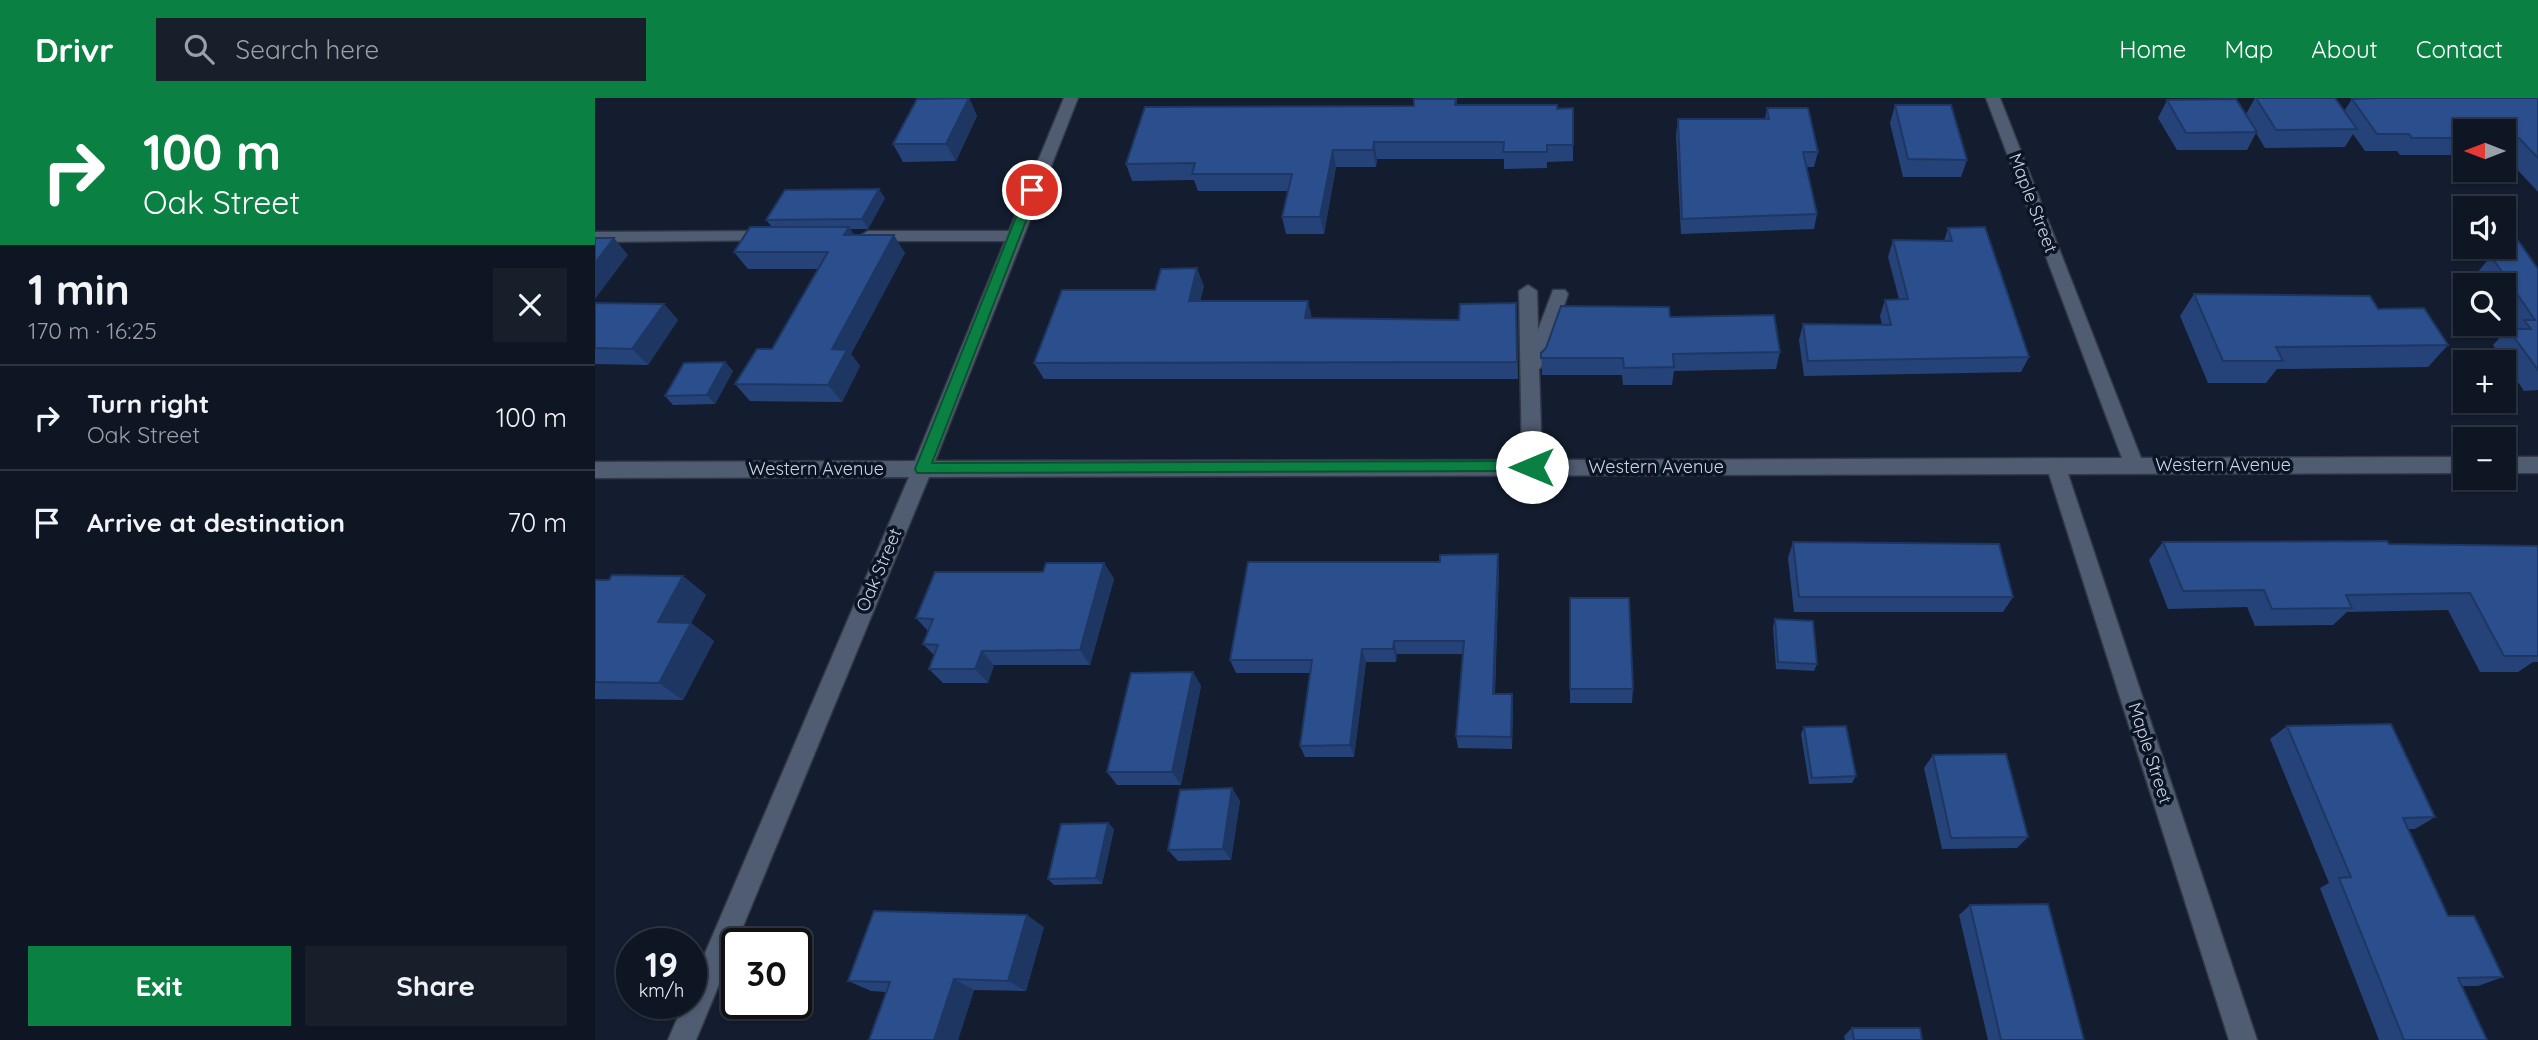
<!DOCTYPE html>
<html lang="en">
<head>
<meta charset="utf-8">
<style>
	body { margin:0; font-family:Quicksand,sans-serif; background:#171f2b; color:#f1f3f6; height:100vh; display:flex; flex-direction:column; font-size:26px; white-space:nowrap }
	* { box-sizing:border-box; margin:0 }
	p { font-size:23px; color:#9b9fa6 }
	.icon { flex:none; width:38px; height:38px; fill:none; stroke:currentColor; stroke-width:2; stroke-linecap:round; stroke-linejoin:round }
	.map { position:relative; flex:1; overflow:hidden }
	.side { display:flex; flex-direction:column; background:#0e1623; width:595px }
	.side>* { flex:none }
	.guide { background:#0b8043; color:#fff; overflow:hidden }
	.needle { width:46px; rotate:270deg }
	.controls { position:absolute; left:1858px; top:21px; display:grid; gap:14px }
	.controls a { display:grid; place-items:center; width:63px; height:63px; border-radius:0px; background:#0e1623; box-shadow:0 2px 5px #0004,0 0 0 2px #2e3541; font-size:35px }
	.speed { position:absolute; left:21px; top:830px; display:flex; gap:14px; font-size:35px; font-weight:700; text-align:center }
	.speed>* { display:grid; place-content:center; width:91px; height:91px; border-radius:50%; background:#0e1623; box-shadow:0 2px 5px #0004,0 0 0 2px #2e3541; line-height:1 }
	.speed small { font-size:18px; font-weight:400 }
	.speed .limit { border:4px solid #111; border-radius:10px; background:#fff; color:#111 }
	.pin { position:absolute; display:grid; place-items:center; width:60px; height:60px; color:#fff; margin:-30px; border:4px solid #fff; border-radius:50%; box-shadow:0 2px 7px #0007 }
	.me { position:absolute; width:77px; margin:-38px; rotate:270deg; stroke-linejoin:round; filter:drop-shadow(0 0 5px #0008) }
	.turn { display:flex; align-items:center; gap:24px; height:147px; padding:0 28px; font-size:32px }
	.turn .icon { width:91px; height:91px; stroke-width:2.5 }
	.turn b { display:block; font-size:49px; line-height:60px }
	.round { display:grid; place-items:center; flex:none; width:74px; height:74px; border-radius:0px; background:#171f2b }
	.head { display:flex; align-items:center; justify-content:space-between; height:119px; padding:0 28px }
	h1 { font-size:42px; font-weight:800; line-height:52px }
	.cta { display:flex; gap:14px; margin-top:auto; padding:14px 28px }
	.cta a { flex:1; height:80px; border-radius:0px; background:#0b8043; color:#fff; font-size:28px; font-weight:800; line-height:80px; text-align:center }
	.cta a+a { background:#171f2b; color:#f1f3f6 }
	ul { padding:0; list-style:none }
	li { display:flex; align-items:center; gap:21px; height:105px; padding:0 28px; border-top:2px solid #2e3541 }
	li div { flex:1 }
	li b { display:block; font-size:26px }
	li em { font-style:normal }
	header { display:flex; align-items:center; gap:42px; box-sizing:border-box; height:98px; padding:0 35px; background:#0b8043; color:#fff }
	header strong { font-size:33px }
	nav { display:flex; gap:38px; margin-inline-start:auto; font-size:24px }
	.search { width:490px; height:63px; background:#171f2b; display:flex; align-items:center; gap:18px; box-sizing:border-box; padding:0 24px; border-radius:0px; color:#9b9fa6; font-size:26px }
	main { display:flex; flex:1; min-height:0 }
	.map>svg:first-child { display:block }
</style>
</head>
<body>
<header>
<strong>Drivr</strong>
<div class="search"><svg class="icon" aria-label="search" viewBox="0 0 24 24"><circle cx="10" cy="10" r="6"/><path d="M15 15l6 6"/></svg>Search here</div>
<nav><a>Home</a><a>Map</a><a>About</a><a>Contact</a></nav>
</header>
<main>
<section class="side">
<div class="guide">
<div class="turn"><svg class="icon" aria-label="right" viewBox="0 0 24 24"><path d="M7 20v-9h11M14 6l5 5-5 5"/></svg><div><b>100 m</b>Oak Street</div></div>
</div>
<div class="head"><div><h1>1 min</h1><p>170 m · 16:25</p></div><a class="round"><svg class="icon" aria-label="close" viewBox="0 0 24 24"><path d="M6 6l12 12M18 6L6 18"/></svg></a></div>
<ul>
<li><svg class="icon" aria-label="right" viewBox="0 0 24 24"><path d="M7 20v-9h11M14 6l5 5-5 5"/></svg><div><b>Turn right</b><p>Oak Street</p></div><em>100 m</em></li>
<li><svg class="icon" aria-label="arrive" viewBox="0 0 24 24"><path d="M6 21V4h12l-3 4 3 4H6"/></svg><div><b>Arrive at destination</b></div><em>70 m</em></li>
</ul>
<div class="cta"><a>Exit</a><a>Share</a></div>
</section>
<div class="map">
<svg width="1943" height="942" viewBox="0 0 1943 942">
	<rect width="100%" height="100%" fill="#131d2f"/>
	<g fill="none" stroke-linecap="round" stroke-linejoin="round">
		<defs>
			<path id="minor" d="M469 0H483L340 363 927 362 924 193 933 187 942 193 943 232 958 192H970L973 196 949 266 944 271 947 362 1527 360 1391 0H1405L1546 360 1871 359V375L1473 376 1662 942H1634L1454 376 334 379 101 942H73L89 905H96V888L314 379 0 380V364L320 363 410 143H273L265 138 273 133H414Z
				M178 133 186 138 184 142 0 144V134Z
				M1909 359H1943V375H1909Z"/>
		</defs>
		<use href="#minor" stroke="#333846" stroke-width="3"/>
		<use href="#minor" fill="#4f5c71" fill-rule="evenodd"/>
	</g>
	<path fill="#254378" d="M374 0 382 18 361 63 308 64 298 46Z
		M1660 0H1740L1749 13 1757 1 1943 0V94L1909 57V33H1871V57H1805L1802 53H1770L1758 36 1750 49 1670 50 1661 35 1652 52H1582L1563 20 1572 2 1651 16Z
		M861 1 862 7 978 10V63L952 64V70L909 71V61H782L781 69H741L729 136H691L687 119 693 93H603L599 82 537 83 531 66 819 8Z
		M1300 7 1372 62 1366 79H1308L1295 25Z
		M1172 10 1223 54 1219 69H1211L1222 116 1219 131 1086 136 1081 37 1083 21H1170Z
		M290 100 273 131H254L259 137 310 155 256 256 265 268 247 304 155 303 140 286 177 251 223 171H153L139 154 177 129 171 122Z
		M1353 130 1434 259 1426 274 1209 278 1204 242 1208 226 1287 227 1285 218 1290 202 1304 201 1293 159 1298 142 1349 143Z
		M1896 158 1943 171V292L1929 293 1898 247 1913 231H1919L1909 216V187H1890L1882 175Z
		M609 188 605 203 717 220 922 223 923 281H449L439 265 560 192Z
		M1599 196 1783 211 1853 247 1833 269 1682 271 1671 285H1613L1585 218Z
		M0 205 69 206 83 222 53 267 0 266Z
		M1075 219 1185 254 1181 271 1079 273 1077 287H1028L1027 277H947L946 255Z
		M130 264 138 273 120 306 78 307 70 298Z
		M1198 444 1418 499 1408 514H1199L1193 460Z
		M1568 444 1943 448V564H1938L1923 574H1885L1853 512 1752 514 1738 527 1660 528 1652 509 1573 511 1554 462Z
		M509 465 519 481 495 567H399L393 585H348L334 571 339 557 328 546 333 533 321 520 448 474Z
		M904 470 900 596 918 608 917 651 863 650 861 638 868 556H802L801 564H771L759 659H710L705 648 715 575H641L635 562Z
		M88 478 111 497 96 525 119 543 88 602 0 601V482Z
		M975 500 1038 591 1037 605H975Z
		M1180 521 1222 566 1219 573 1181 571 1178 529Z
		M598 574 606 588 586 687H522L512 674Z
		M1692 628 1840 719 1820 731H1814L1853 818 1908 879 1883 888H1867L1892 942H1784L1725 790 1734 785 1675 641Z
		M1209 629 1261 678 1257 685 1214 686 1206 636Z
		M1338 657 1433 739 1422 750 1347 751 1329 670Z
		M637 690 645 703 636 762 583 763 573 752Z
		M513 725 519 731 507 786 459 787 453 781Z
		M1375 807 1489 942H1393L1364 817Z
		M449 829 431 893 379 892 363 942H274L291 894 276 893 253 883Z
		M1257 930 1327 942H1250L1249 938Z"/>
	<path fill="#1e3762" d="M374 0 382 18 361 63 351 46Z
		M779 44 782 61 781 69 778 52Z
		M738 52 741 69 729 136 725 119Z
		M284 91 290 100 273 131 267 121Z
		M254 129 265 147 249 137Z
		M299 137 310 155 256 256 265 268 247 304 233 287 237 251Z
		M19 140 33 157 0 201V165Z
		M602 170 609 188 600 221 594 203Z
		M713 203 717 220H710Z
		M69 206 83 222 53 267 37 251Z
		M130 264 138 273 120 306 112 297Z
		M903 456 904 470 899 608 898 596Z
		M509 465 519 481 495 567 485 552Z
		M88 478 111 497 86 542 63 524Z
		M96 525 119 543 88 602 64 585Z
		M799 543 802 556 801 564 798 551Z
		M767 551 771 564 759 659 755 647Z
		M387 553 399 567 393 585 380 571Z
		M598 574 606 588 586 687 577 674Z
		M917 596 918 608 917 651 916 639Z
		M637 690 645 703 636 762 628 751Z
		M513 725 519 731 507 786 501 780Z
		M432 817 449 829 431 893 413 883Z
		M359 881 379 892 363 942H339Z"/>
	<path fill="#2b4e8c" stroke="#1e3762" stroke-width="2" d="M374 0 351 46H298L322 1Z
		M1661 0H1740L1762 31 1681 32Z
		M1783 0H1943V60L1924 40H1909V33H1871V40H1817L1814 36H1782L1757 1Z
		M819 1H861L860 7H962V11L978 10V47H952V54H908L909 44H779L778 52H738L725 119H687L697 76H597L600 65 531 66 550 9 819 8Z
		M1641 1 1662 34 1591 35 1572 2Z
		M1300 7H1356L1372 62 1313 61Z
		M1172 10H1213L1223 54H1208L1222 116 1087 121 1083 21H1174Z
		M284 91 267 121 171 122 190 92Z
		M155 129H254L249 137H299L237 251 252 252 233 287 140 286 162 251H177L233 154H139Z
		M1390 129 1434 259 1213 263 1208 226 1296 227 1290 202 1313 201 1298 142 1357 143 1353 130Z
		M0 140H19L0 165Z
		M1922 141 1943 171V272L1913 231H1936L1929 222H1940L1896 158Z
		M602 170 594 203H713L710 220 864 222 865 206 921 205 922 264 439 265 467 192H560L566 171Z
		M1599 196 1775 198 1783 211 1829 210 1853 247 1681 249 1688 263H1628Z
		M0 205 69 206 37 251 0 250Z
		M966 208 1074 209 1075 219 1179 217 1185 254 1078 256 1079 269 1029 270 1028 260H946V255L951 250Z
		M130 264 112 297 70 298 89 265Z
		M1792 443 1794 446 1943 448V558H1909L1875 495 1751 497 1757 510 1677 511 1669 492 1588 493 1568 444Z
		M1198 444 1404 446 1418 499H1204Z
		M903 456 898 596H917L916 639 861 638 869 543H799L798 551H767L755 647 705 648 717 562H635L653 464H845V457Z
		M451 465H509L485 552 387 553 380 571H334L343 547 328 546 338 521 321 520 340 474H448Z
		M17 477 88 478 63 524 96 525 64 585 0 584V482H14Z
		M975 500H1034L1038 591H975Z
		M1180 521 1218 523 1222 566 1183 564Z
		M598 574 577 674H512L536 575Z
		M1796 626 1840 719 1808 720 1853 818H1879L1908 879 1863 880 1892 942H1809L1744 780 1756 779 1692 628Z
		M1251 628 1261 678 1217 680 1209 629Z
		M1411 656 1433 739 1356 740 1338 657Z
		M637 690 628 751 573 752 585 692Z
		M513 725 501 780 453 781 466 726Z
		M1453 806 1489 942H1406L1375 807Z
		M279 813 432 817 413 883 359 881 339 942H274L295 884 253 883Z
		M1257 930H1325L1327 942H1259Z"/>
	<path fill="#0b8043" stroke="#07532c" stroke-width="2" d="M433 89 443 92 337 365 937 363 945 369 943 373 322 375 320 371Z"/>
	<g text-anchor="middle" stroke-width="7" stroke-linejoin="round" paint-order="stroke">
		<g font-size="18" fill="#cdd4e0" stroke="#0a1425">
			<text transform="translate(1438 105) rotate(69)" y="6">Maple Street</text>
			<text x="1628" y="373">Western Avenue</text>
			<text x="1061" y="375">Western Avenue</text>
			<text x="221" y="377">Western Avenue</text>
			<text transform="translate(284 472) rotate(-67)" y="6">Oak Street</text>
			<text transform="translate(1555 655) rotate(72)" y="6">Maple Street</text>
		</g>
	</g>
</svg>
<div class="controls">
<a><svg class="needle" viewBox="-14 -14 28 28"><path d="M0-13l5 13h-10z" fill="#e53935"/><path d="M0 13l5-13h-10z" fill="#9b9fa6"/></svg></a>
<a><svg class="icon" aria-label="sound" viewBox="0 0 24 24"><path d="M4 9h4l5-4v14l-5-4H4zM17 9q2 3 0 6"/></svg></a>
<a><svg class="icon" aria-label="search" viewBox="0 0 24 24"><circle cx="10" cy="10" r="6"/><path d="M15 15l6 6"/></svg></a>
<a>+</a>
<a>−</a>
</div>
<div class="speed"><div>19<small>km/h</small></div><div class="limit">30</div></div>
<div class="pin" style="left:437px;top:92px;background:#d93025"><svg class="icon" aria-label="arrive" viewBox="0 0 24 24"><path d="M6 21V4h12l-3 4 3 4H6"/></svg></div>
<svg class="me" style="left:937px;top:369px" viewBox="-20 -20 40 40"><circle r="19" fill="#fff"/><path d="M0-13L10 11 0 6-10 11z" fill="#0b8043"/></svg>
</div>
</main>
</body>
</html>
